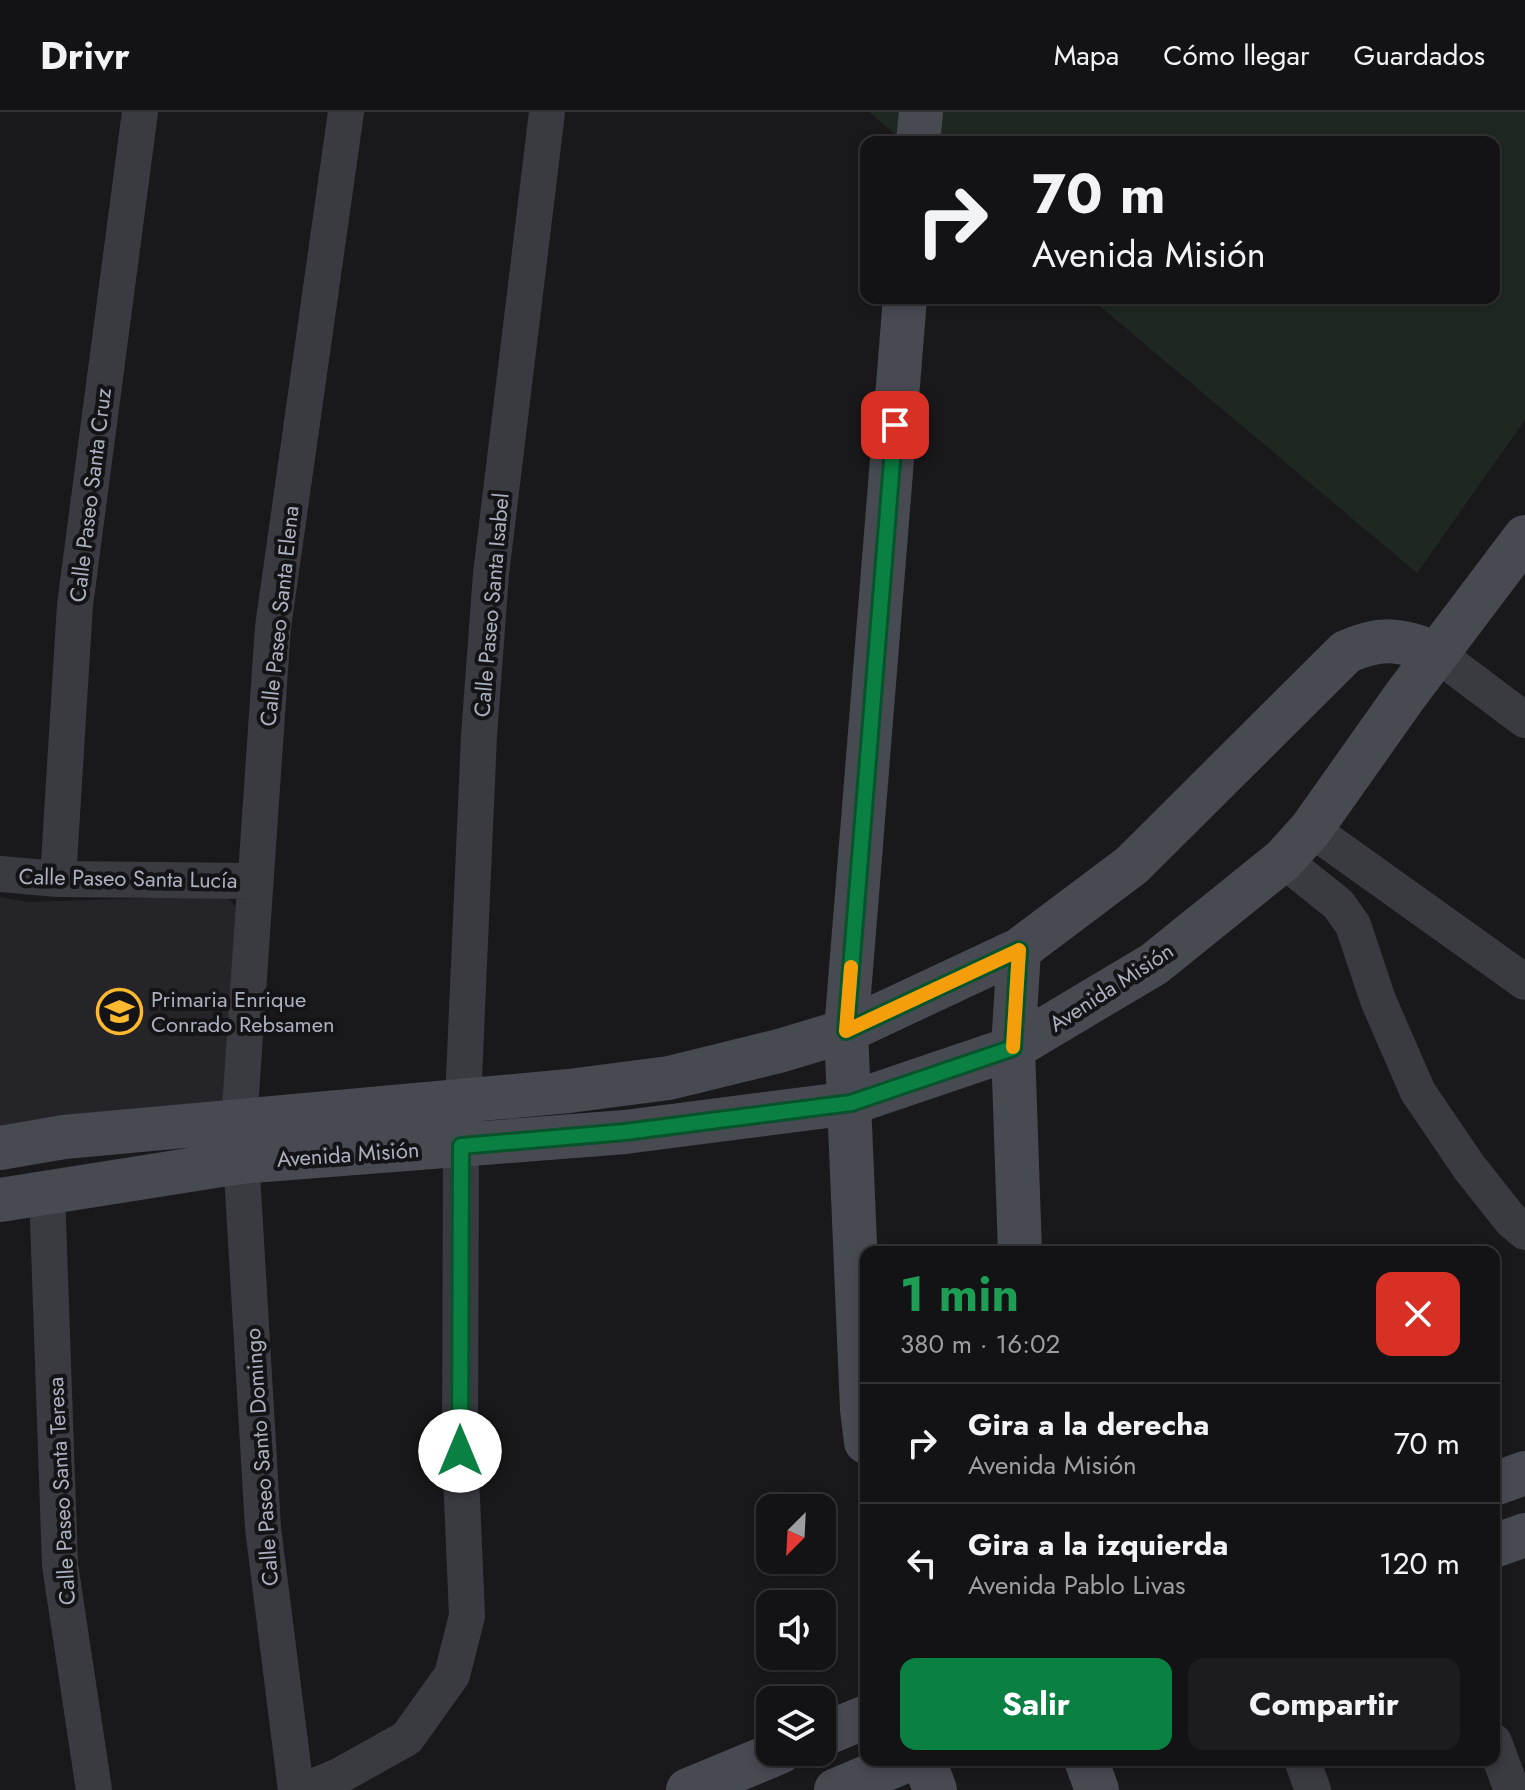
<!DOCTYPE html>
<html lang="es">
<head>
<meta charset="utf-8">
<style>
	body { margin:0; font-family:Jost,sans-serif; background:#1c1c1e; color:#f1f3f6; height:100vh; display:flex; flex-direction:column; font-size:30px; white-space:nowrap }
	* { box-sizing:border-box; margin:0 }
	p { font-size:26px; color:#9d9ea0 }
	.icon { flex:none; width:44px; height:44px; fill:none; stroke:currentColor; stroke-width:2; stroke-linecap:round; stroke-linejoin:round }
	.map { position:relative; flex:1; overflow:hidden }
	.side { position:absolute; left:860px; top:1134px; width:640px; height:520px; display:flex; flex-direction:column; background:#131315; border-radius:16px; box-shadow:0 4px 12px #0003,0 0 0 2px #323234 }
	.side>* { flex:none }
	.hud { position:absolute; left:860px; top:24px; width:640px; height:168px; border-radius:16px; box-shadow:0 4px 12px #0003,0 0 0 2px #323234; background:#131315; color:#f1f3f6; overflow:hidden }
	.needle { width:52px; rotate:204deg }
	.tools { position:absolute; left:756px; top:1382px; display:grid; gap:16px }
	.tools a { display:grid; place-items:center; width:80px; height:80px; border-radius:16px; background:#131315; box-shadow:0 4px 12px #0003,0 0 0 2px #323234; font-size:40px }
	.pin { position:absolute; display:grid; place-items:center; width:68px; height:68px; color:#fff; margin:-34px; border-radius:16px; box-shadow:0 4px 12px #0006 }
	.me { position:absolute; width:88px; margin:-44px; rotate:0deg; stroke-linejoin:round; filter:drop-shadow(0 0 6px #0008) }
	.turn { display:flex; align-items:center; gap:28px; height:168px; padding:0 40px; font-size:36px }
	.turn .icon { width:104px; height:104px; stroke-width:2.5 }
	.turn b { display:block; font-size:56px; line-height:68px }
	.round { display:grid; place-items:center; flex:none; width:84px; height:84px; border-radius:16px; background:#1c1c1e }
	.summary { display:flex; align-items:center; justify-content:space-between; height:136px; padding:0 40px }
	h1 { font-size:48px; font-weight:700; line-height:60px; color:#1e9e55 }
	.button { display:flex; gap:16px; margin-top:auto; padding:16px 40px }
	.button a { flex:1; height:92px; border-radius:16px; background:#0b8043; color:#fff; font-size:32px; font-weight:700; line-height:92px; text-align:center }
	.button a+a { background:#1c1c1e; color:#f1f3f6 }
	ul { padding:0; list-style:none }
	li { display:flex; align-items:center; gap:24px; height:120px; padding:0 40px; border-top:2px solid #323234 }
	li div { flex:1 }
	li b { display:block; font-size:30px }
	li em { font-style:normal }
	header { display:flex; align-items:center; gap:48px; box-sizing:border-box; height:112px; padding:0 40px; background:#131315; border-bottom:2px solid #323234 }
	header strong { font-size:38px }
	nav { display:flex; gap:44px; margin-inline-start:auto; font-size:28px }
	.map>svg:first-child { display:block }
</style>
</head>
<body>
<header>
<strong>Drivr</strong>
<nav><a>Mapa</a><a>Cómo llegar</a><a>Guardados</a></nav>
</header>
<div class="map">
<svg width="1525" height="1678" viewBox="0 0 1525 1678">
	<rect width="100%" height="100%" fill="#19191c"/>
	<path fill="#252529" d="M216 784 227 786 240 799 235 991 137 996 0 1016V785L29 790Z"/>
	<path fill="#1e2820" d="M869 0H1525V308L1417 461 1090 186H1494V30H904Z"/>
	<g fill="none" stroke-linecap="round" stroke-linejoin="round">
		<path stroke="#3a3b41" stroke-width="36" d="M1437 542 1525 608
			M1311 717 1525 870
			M1283 748 1338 792 1353 813 1378 888 1418 980 1469 1055 1511 1108 1525 1120
			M0 762 58 767 255 769
			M58 767 75 493 140 0
			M463 989 479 624 491 462 547 0
			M47 1079 60 1453 94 1678
			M1494 1630 1512 1678
			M1302 1648 1313 1678
			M296 1678 263 1416 239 1011 273 515 346 0
			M305 1678 341 1663 407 1626 452 1563 467 1504 460 1339 461 1034"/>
		<path stroke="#484a52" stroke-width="44" d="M918 30 921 0
			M1019 838 1013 936 1020 1140
			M0 1036 64 1025 569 979 669 966 779 939 846 919 1019 838 1132 753 1346 540C1381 524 1402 527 1437 542
			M0 1088 240 1050 625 1020 851 991 1013 936 1154 852 1283 748 1311 717 1405 584 1525 425
			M866 1330 862 1297 846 919 905 186
			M1494 1372 1525 1361
			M1494 1434 1525 1423
			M822 1623 866 1605
			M924 1648 935 1678
			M1086 1648 1097 1678
			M688 1678 780 1640
			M836 1678 908 1648"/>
	</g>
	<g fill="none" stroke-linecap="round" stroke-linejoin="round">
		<defs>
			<path id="route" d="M460 1339 461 1034 625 1020 851 991 1013 936 1019 838 846 919 895 313"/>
		</defs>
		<use href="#route" stroke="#07532c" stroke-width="20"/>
		<use href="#route" stroke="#0b8043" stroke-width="14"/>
		<path stroke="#f59e0b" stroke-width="14" d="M851 855 846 919 1019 838 1013 935"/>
	</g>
	<defs>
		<symbol id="school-ring" viewBox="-11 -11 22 22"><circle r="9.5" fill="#141417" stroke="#ffb92e" stroke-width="1.5"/><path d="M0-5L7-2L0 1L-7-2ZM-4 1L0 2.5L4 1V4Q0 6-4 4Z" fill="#ffb92e"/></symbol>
	</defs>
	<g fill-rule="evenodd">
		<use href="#school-ring" x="94" y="874" width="51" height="51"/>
	</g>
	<g text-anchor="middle" stroke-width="8" stroke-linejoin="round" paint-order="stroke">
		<g font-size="22" fill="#aab0bd" stroke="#141417">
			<text transform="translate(90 383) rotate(-83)" y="8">Calle Paseo Santa Cruz</text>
			<text transform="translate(491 493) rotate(-85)" y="8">Calle Paseo Santa Isabel</text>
			<text transform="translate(279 504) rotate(-84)" y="8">Calle Paseo Santa Elena</text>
			<text transform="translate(128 766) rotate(1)" y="8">Calle Paseo Santa Lucía</text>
			<text transform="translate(1111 875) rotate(-33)" y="8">Avenida Misión</text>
			<text transform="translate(348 1042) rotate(-4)" y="8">Avenida Misión</text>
			<text transform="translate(261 1345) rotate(-94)" y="8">Calle Paseo Santo Domingo</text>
			<text transform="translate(61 1379) rotate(-93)" y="8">Calle Paseo Santa Teresa</text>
		</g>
		<g font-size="22" fill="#aab0bd" stroke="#141417" text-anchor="start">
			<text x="151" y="895">Primaria Enrique<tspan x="151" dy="25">Conrado Rebsamen</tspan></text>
		</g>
	</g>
</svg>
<div class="tools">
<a><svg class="needle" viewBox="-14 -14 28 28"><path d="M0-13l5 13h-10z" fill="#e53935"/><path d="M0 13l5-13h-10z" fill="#9d9ea0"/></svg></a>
<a><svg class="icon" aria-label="sound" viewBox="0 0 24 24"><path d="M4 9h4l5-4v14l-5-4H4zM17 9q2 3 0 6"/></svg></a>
<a><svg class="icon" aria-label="layers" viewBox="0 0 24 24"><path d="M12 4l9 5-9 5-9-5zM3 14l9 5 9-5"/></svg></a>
</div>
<div class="pin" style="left:895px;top:313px;background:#d93025"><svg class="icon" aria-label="arrive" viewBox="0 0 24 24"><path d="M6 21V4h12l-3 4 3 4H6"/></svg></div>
<svg class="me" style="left:460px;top:1339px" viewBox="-20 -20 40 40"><circle r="19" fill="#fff"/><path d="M0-13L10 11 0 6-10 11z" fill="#0b8043"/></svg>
<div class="hud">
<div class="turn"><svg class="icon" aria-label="right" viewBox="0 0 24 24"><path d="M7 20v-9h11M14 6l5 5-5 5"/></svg><div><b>70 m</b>Avenida Misión</div></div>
</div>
<section class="side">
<div class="summary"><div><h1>1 min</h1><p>380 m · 16:02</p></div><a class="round" style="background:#d93025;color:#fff"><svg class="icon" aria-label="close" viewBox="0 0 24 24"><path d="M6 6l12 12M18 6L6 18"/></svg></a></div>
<ul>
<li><svg class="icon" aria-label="right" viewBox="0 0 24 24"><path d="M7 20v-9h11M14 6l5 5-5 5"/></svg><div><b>Gira a la derecha</b><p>Avenida Misión</p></div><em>70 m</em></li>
<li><svg class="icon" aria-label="left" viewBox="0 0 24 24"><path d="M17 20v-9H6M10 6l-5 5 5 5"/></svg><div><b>Gira a la izquierda</b><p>Avenida Pablo Livas</p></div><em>120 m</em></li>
</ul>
<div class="button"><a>Salir</a><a>Compartir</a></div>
</section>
</div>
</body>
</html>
